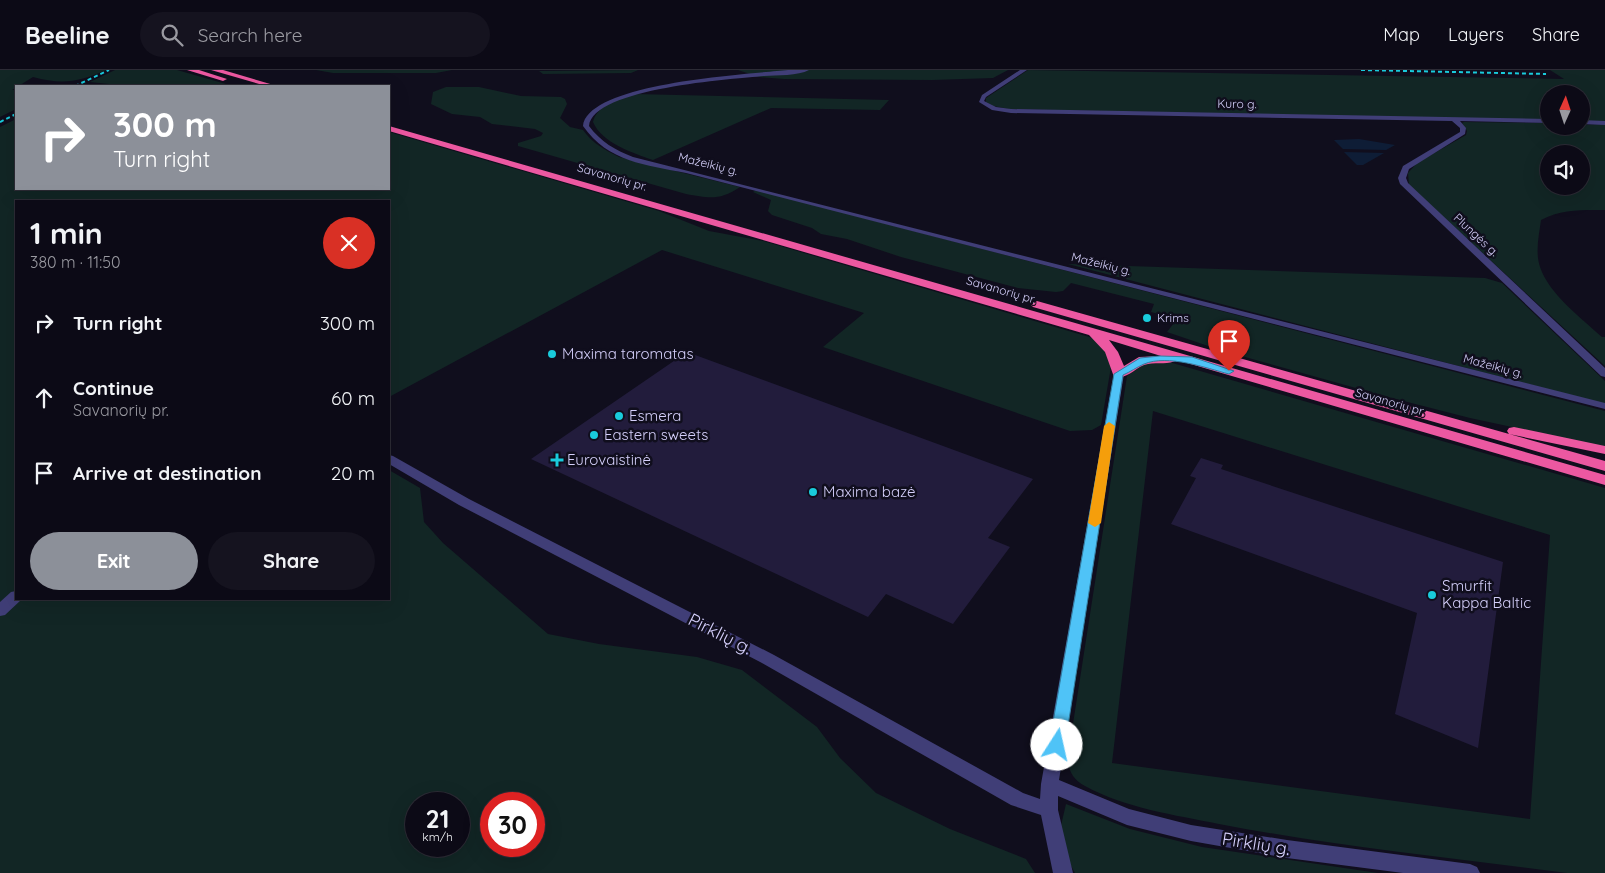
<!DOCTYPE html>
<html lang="en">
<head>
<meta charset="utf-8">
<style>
	body { margin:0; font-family:Quicksand,sans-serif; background:#15131f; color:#f1f3f6; height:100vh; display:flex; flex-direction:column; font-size:19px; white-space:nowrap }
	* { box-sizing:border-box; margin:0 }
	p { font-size:16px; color:#9a9aa1 }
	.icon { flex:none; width:28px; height:28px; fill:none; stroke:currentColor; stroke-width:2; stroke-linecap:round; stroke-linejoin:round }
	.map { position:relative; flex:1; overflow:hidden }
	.sheet { position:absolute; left:15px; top:130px; width:375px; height:400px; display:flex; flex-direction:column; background:#0c0a16; border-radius:0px; box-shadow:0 5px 20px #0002,0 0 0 1px #2c2b35 }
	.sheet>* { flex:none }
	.top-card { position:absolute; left:15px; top:15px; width:375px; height:105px; border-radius:0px; box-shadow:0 5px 20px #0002,0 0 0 1px #2c2b35; background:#8c9099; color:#fff; overflow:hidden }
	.needle { width:32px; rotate:3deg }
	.fabs { position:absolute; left:1540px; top:15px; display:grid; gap:10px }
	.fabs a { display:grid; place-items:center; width:50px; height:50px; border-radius:50%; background:#0c0a16; box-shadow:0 5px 20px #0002,0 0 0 1px #2c2b35; font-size:25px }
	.speed { position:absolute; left:405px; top:722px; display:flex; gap:10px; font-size:25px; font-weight:700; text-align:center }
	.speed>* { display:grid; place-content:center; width:65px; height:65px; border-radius:50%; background:#0c0a16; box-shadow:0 5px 20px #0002,0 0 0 1px #2c2b35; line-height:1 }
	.speed small { font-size:12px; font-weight:400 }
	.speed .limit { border:8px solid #d22; background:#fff; color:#111 }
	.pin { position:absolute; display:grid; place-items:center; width:42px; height:42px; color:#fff; margin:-51px -21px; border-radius:50% 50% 50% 0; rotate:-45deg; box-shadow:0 0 5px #0007 }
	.pin .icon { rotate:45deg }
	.me { position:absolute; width:55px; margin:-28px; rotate:10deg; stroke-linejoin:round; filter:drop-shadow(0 0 4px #0008) }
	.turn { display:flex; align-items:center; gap:18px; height:105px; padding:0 15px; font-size:22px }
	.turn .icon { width:65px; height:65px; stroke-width:2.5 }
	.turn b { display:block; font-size:35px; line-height:42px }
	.round { display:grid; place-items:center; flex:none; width:52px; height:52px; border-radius:26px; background:#15131f }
	.overview { display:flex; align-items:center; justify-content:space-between; height:85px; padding:0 15px }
	h1 { font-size:30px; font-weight:800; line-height:38px }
	.button { display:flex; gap:10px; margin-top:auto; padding:10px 15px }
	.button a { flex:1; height:58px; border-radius:30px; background:#8c9099; color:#fff; font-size:20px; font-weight:800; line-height:58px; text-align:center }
	.button a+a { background:#15131f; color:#f1f3f6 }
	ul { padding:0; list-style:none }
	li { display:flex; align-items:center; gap:15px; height:75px; padding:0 15px }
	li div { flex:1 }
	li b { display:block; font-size:19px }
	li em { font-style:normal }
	header { display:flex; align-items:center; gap:30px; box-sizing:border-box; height:70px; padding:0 25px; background:#0c0a16; border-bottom:1px solid #2c2b35 }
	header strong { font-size:24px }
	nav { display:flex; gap:28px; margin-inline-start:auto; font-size:18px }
	.search { width:350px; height:45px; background:#15131f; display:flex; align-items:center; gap:12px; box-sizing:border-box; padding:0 18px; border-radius:28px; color:#9a9aa1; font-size:19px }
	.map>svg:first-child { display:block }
</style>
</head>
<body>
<header>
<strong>Beeline</strong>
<div class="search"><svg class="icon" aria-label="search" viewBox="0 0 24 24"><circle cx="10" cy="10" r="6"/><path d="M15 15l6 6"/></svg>Search here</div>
<nav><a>Map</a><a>Layers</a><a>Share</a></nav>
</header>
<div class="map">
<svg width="1605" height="803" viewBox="0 0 1605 803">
	<rect width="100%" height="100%" fill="#100e1d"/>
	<path fill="#122625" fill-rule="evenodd" d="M0 0H106C79 12 62 15 33 7L12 20H16V39L0 47Z
		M115 0H177L233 16H104L109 14 90 12Z
		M316 0H452L436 3H333Z
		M638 0 631 3 543 4 539 1Z
		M738 0H1008L993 8 932 10 784 9 759 7Z
		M1028 0 1564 9 1550 0H1605V51H1581V24H1549V50L1009 39 993 36 986 32V28Z
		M446 17H479L521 26 561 27 565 29 567 34 560 48 570 57 583 60C592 73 605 80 619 87L740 117C719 131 709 128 686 124L518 76V73L541 66 543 63 535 59 492 54 480 47 452 44 431 34 433 22Z
		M634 24 889 30 880 40 771 38 653 90C633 83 602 73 593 52 597 35 619 29 634 24Z
		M16 49V119H389V62L659 141 709 161 763 171 1096 269 1112 291 1101 355 1092 360 1070 361 823 277 864 243 662 180 389 327V131H16V529H389V400L420 418 424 452 443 473 548 564 599 574 697 587 742 600 817 657 840 688 876 723 950 759 1026 789 1035 803H0V57ZM416 734H459V776H416ZM491 734H534V776H491Z
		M1464 52 1549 53V56L1605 54V140C1583 140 1561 139 1541 150 1539 165 1535 182 1540 197 1549 224 1581 248 1602 267H1605V296L1409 115 1408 103 1417 93 1466 65 1467 61 1462 53ZM1549 84H1581V116H1549Z
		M756 120 1605 341V377L1470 348 1388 327 1220 280 1167 262 1177 249 1151 242 1154 234 1071 213 1063 221 1056 222 1018 218 901 187 847 169 821 164 812 158 772 145 768 141 771 130 753 122Z
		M1068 194 1485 208 1502 213 1605 311V334Z
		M1169 292 1605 418V803H1567C1451 788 1334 776 1219 754 1175 745 1125 738 1085 716 1072 709 1068 700 1068 686L1127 306 1146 293ZM1153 341 1550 465 1530 749 1112 693Z
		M1066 734 1130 759 1202 777 1378 803H1075L1060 776 1059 764Z"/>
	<path fill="#0e1d36" d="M1359 69 1395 75 1386 80 1343 79 1334 70Z
		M1344 82 1384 83 1363 95H1357Z"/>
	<path fill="#221c3c" d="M687 282 1033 409 988 468 1010 477 953 554 886 524 868 547 531 389Z
		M1201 388 1223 395 1221 399 1503 492 1478 678 1395 644 1417 543 1171 454 1196 408 1190 406Z"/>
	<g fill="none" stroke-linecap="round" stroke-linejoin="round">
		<path fill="#403e77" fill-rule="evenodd" d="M788 0H809C798 6 777 5 764 6 732 9 593 18 589 56 601 72 615 80 633 87L1605 333V339L686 103C646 95 608 92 583 56 588 12 751 4 788 0Z
			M1020 0H1027L986 27 984 31 996 37 1011 39 1549 49V53L1460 51 1466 58 1465 64 1409 99 1406 108 1408 113 1605 298V307L1601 306 1400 114 1398 108 1403 96 1460 62V58L1452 51 1011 43 992 40 979 32 982 25Z
			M1581 50 1605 51V55L1581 54Z
			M1119 301 1124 304 1059 710 1129 739 1191 755 1287 770 1470 794 1477 797 1480 803H1403L1287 788 1191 771 1127 755 1058 726V740L1073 803H1053L1041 745 1011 735 762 593 459 435 389 394V385L393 386 469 429 774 585 1023 723 1040 729 1041 714 1114 304Z
			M16 521V529L21 530 5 545 0 546V532L11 522Z"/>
		<path fill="#ec58a1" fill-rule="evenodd" d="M187 0H199L227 9 223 11Z
			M211 0H223L277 16H266Z
			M389 56 1605 405V415L1177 290C1169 295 1158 292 1148 294 1136 296 1128 310 1114 307L1105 282 1089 265 389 61ZM1109 270 1161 286 1139 287 1124 296 1118 282Z
			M1037 231 1605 391V401L1033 237 1031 235Z
			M1514 357 1605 376V384L1509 364 1507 361 1509 358Z"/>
		<path stroke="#19cbdc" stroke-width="2" stroke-dasharray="4 3" stroke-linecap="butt" d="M1361 0 1546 4
			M75 16 109 0
			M0 52 16 44"/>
	</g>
	<path fill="#4fc3f7" stroke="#337fa1" d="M1160 286 1192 287 1234 301 1229 304C1206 298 1168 284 1144 294 1137 297 1130 302 1123 305L1065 675 1062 679 1057 681 1052 679 1049 675 1114 304 1140 288Z"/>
	<path fill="#f59e0b" d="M1109 352 1115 356 1101 453 1095 457 1088 453 1104 356Z"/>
	<g fill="#19cbdc" stroke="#100e1d" stroke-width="2">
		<circle cx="1147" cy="248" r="5"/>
		<circle cx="552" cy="284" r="5"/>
		<circle cx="619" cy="346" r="5"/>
		<circle cx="594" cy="365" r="5"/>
		<path d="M554.5 382.5h5v5h5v5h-5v5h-5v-5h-5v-5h5z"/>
		<circle cx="813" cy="422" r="5"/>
		<circle cx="1432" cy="525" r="5"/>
	</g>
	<g text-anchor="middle" stroke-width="5" stroke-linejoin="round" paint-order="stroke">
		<g font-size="12" fill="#d4cffa" stroke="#100e1d">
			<text transform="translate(1237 34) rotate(1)" y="4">Kuro g.</text>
			<text transform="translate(708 94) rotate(14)" y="4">Mažeikių g.</text>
			<text transform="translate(612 107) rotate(16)" y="4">Savanorių pr.</text>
			<text transform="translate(1476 165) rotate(43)" y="4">Plungės g.</text>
			<text transform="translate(1101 194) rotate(14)" y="4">Mažeikių g.</text>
			<text transform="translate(1001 220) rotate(16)" y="4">Savanorių pr.</text>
			<text transform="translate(1493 296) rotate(15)" y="4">Mažeikių g.</text>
			<text transform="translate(1390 332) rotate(16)" y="4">Savanorių pr.</text>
		</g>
		<g font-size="12" fill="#d4cffa" stroke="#100e1d" text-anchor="start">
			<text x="1157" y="252">Krims</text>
		</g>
		<g font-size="15" fill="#d4cffa" stroke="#100e1d" text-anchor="start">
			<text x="562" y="289">Maxima taromatas</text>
			<text x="629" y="351">Esmera</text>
			<text x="604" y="370">Eastern sweets</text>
			<text x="567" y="395">Eurovaistinė</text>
			<text x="823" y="427">Maxima bazė</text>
			<text x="1442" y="521">Smurfit<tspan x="1442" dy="17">Kappa Baltic</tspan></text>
		</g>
		<g font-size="18" fill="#d4cffa" stroke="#100e1d">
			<text transform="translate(720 564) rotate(27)" y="6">Pirklių g.</text>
			<text transform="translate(1256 774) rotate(9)" y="6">Pirklių g.</text>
		</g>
	</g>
</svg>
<div class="fabs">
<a><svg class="needle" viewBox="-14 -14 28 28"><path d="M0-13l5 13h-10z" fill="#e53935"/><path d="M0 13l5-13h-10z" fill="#9a9aa1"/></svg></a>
<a><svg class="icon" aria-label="sound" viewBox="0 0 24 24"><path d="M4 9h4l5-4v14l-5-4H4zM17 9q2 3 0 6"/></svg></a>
</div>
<div class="speed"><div>21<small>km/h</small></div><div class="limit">30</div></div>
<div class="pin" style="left:1229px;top:301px;background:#d93025"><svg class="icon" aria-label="arrive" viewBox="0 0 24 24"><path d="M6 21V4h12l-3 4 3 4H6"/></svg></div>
<svg class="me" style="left:1057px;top:675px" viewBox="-20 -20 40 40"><circle r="19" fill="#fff"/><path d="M0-13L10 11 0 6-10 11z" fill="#4fc3f7"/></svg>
<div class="top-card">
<div class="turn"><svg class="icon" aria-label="right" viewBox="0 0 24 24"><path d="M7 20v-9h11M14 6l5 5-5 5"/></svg><div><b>300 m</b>Turn right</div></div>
</div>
<section class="sheet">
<div class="overview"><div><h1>1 min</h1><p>380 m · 11:50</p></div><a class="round" style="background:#d93025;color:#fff"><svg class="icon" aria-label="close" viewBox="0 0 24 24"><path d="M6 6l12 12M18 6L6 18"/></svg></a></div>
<ul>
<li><svg class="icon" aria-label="right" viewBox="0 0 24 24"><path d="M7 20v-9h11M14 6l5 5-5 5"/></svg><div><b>Turn right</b></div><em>300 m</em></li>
<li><svg class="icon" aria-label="ahead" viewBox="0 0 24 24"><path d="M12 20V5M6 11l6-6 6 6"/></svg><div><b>Continue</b><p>Savanorių pr.</p></div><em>60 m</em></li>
<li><svg class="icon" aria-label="arrive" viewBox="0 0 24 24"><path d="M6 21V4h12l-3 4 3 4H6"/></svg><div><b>Arrive at destination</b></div><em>20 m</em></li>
</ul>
<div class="button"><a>Exit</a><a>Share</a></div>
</section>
</div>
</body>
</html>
